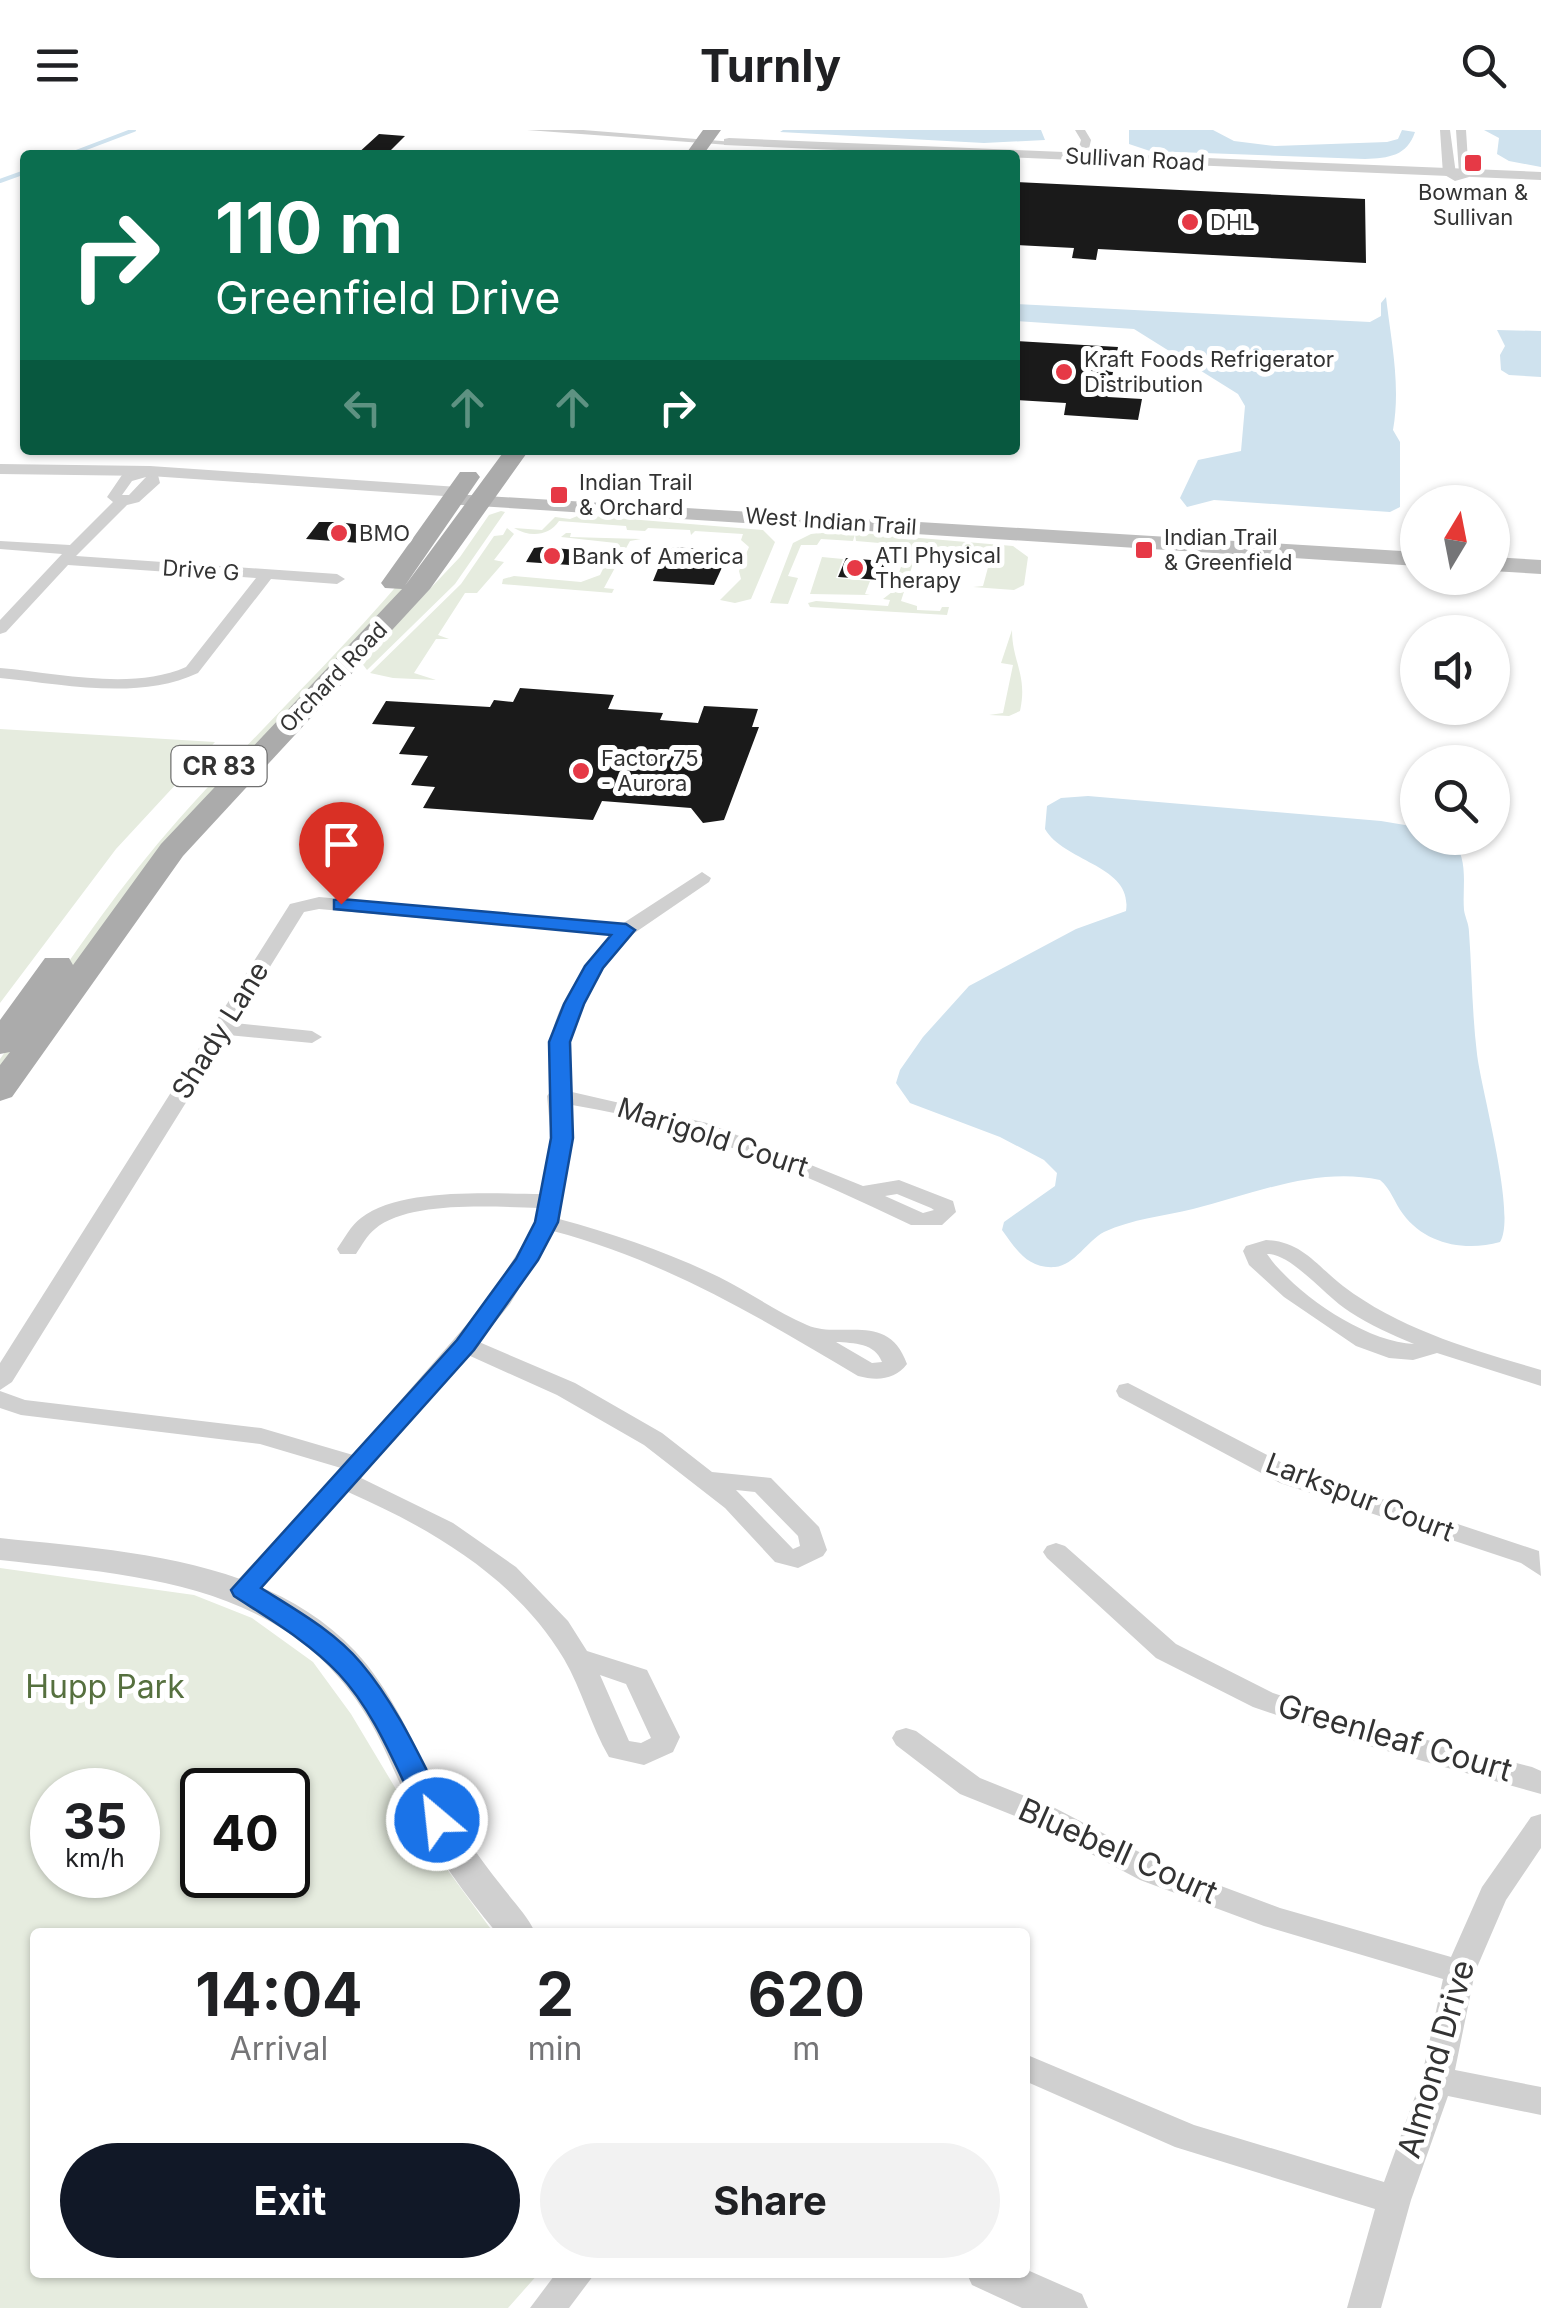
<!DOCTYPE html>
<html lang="en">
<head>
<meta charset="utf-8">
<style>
	body { margin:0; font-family:Inter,sans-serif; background:#f2f2f2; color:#202124; height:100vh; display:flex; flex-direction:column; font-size:38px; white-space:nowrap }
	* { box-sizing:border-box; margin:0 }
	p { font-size:32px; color:#757577 }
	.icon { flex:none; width:55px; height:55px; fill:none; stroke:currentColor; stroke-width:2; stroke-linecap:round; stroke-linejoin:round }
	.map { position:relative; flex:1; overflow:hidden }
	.details { position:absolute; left:30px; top:1798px; width:1000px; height:350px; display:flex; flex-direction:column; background:#fff; border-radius:10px; box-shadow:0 2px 8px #0004 }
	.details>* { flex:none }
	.banner { position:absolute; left:20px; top:20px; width:1000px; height:305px; border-radius:10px; box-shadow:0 2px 8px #0004; background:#0b6e4f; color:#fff; overflow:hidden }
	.needle { width:65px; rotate:10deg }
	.controls { position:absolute; left:1400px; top:355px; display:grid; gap:20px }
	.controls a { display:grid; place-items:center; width:110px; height:110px; border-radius:50%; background:#fff; box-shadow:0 2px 8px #0004; font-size:50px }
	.speed { position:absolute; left:30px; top:1638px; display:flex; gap:20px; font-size:50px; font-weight:700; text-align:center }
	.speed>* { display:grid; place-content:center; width:130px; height:130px; border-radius:50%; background:#fff; box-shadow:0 2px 8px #0004; line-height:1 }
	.speed small { font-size:25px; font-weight:400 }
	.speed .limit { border:5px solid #111; border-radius:15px; background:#fff; color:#111 }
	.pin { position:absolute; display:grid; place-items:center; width:85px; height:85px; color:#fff; margin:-102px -42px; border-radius:50% 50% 50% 0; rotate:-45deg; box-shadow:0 0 10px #0007 }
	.pin .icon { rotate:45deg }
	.me { position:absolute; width:110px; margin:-55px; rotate:332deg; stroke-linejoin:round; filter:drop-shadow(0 0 8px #0008) }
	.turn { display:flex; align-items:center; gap:35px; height:210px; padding:0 30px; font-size:45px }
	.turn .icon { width:130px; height:130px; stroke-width:2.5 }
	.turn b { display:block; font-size:70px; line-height:85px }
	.lanes { display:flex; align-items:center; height:95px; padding:0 30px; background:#0003; justify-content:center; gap:50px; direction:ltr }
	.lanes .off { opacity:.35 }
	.eta { display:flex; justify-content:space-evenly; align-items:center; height:170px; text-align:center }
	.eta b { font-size:60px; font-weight:700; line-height:70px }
	.cta { display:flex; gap:20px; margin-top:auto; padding:20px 30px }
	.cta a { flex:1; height:115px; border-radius:60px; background:#111827; color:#fff; font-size:40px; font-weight:700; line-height:115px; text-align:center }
	.cta a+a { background:#f2f2f2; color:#202124 }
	header { display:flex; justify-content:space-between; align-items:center; height:130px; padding:0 30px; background:#fff; font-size:45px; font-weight:700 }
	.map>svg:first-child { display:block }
</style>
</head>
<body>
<header><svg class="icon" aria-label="menu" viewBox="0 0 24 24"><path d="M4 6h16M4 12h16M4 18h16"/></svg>Turnly<svg class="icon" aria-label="search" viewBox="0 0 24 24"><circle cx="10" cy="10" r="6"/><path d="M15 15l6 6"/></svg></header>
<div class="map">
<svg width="1541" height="2178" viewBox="0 0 1541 2178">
	<rect width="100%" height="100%" fill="#fff"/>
	<path fill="#e6ecdf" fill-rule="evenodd" d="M501 381 505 382 455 454 367 540 361 532 460 427 489 385Z
		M580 385 763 400 775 412 751 469 735 473 720 470 741 449 739 441 749 417 741 410 743 404 695 401 691 405 690 400 648 398 645 401 627 400 626 396 559 391C548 407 529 407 514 398L542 400 555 387 570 389Z
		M507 398 514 404 494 430 504 432 477 463H465L438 505 449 509H436L414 543 436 550 393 548 370 543 461 454 494 406 503 405Z
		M838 401 1013 416 1028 427 1024 455 1014 460 973 457 983 456 990 430 980 429 972 421 931 419 916 424 901 471 917 476V480L940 481 942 477H949L947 485 810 477 808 473 816 471 888 476 890 470 883 469 892 462 907 420 903 415 856 411 855 404 853 411 821 409 817 415H801L788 446 798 448 788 474 770 473 793 413 811 404Z
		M566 403H571L570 407 641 409 630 411 619 431 628 434H617L604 458 614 459 612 463 502 454 503 449 514 446 581 452 600 445 616 413 561 407Z
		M426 421 397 467 0 944V929C58 849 112 764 178 690 259 599 349 516 426 421Z
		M822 427 843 429 836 448 870 451 865 464 870 465 810 464Z
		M1012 500C1012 532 1028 545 1020 581L1009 586 989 585 1003 583 1013 535 1001 533Z
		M0 599 215 612 116 719 0 873Z
		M0 1438 194 1465 252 1488 313 1532 351 1584 430 1716 493 1802H35V2142L539 2143 508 2178H0ZM52 1660H138V1745H52ZM202 1660H288V1745H202Z"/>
	<path fill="#cfe2ee" d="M783 0H1041L1045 10 984 13 780 2Z
		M1129 0H1213L1234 11 1275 16 1387 12 1398 9 1402 0 1415 2C1407 26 1389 28 1365 29L1150 21 1129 14Z
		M1484 0H1541V37L1509 31 1497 24 1499 8Z
		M1386 167C1391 211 1401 255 1393 300L1400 312V377L1390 382 1214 370 1187 377 1180 368 1198 330 1241 321 1245 276 1238 264 1134 199 1015 191V174L1370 192 1381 186V173Z
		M1497 200 1541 201V247L1509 245 1501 240 1500 225 1505 216Z
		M1088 666 1381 691 1417 697 1418 708H1450C1470 727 1462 755 1464 780 1465 787 1469 794 1469 802 1472 843 1472 883 1477 924 1481 959 1517 1086 1500 1112 1465 1122 1425 1114 1403 1084 1394 1072 1391 1059 1380 1050 1317 1036 1253 1064 1193 1079 1164 1086 1132 1089 1104 1102 1087 1111 1075 1135 1055 1137 1027 1139 1016 1119 1002 1100L1004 1092 1055 1056 1057 1043 1044 1030 1000 1007 910 973 896 953 900 940 923 907 969 856 1076 799 1126 781C1133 735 1065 733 1045 699L1047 676 1061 668Z"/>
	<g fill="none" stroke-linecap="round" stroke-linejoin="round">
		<path stroke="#cfe2ee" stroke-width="4" d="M68 25 134 0
			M0 51 25 42"/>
	</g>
	<path fill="#1a1a1a" d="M379 4 405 6 386 25H356Z
		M1015 52 1365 69 1366 133 1098 119 1096 130 1072 128 1074 118 1015 115Z
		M1015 211 1118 217 1108 267 1142 269 1138 290 1064 285 1066 273 1015 270Z
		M319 392H337L372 396 360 413 306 409Z
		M678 417 729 422 714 455 653 451 666 419Z
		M534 418 542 417 577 420 570 435 526 432Z
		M846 428 871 430H887L880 450 838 447Z
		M520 558 614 565 608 579 663 583 660 590 698 593 704 576 758 579 752 597H759L724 690 703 693 691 678 602 671 593 690 423 678 435 657 411 655 428 626 399 624 415 597 372 594 386 571 490 577 494 570 513 572Z"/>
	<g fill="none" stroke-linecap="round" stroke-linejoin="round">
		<path fill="#d0d0d0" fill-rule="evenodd" d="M527 0H583L734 12 729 15Z
			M1075 0H1085L1091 10 1088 23 1093 27 1090 33H1082L1077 24 1081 10Z
			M1440 0H1450L1456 44 1459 43 1456 0H1466L1469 47 1455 51 1443 44Z
			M150 337 157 341 160 353 139 372 127 375 76 426 337 444 345 449 337 454 271 449 198 543C138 571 63 554 0 548V538C58 543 132 561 186 537L256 448 68 435 6 502 0 504V490L62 424 0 419V411L70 415 113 372 107 367 122 345ZM146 347 129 365H122L132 351Z
			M702 742 711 748 709 752 633 804 604 838 584 874 570 912 572 962 707 993 863 1056 899 1050 953 1071 956 1082 942 1095H911C801 1043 692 994 572 975L573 1008 559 1089C614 1104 667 1122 719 1147 749 1162 777 1182 807 1195 841 1210 888 1180 907 1234 895 1250 877 1251 858 1246 761 1188 664 1130 553 1101L510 1174 479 1212 575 1253 662 1303 712 1342 771 1348 819 1397 827 1420 823 1426 798 1438 775 1432 725 1378 644 1315 557 1265 468 1225 361 1348 453 1393 516 1437 568 1491 587 1521 647 1540 680 1607 673 1622 644 1635 609 1627C591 1596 582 1560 564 1529 516 1448 432 1399 348 1362L253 1467H235L231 1460 235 1453 341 1338 260 1314 21 1285 0 1278V1261L25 1270 261 1298 353 1325 488 1170 536 1093 539 1078C496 1077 409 1070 375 1099 367 1105 362 1115 356 1124H340L337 1119C344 1109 351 1095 361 1088 401 1057 492 1064 541 1064L551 1008 547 966 550 962C550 946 548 929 550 914 555 874 586 834 612 805L319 779 304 782 235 893 312 901 322 907 312 913 228 905 12 1252 0 1260V1233L290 774 319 767 622 794ZM897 1064 931 1078 934 1080 923 1083 885 1066ZM836 1212C854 1213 875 1213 882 1232L872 1233ZM736 1360 755 1362 798 1406 800 1416 793 1419ZM600 1545 626 1554 651 1608 641 1613 629 1611Z
			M1266 1110C1302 1111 1317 1136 1343 1156 1401 1200 1473 1220 1541 1240V1256L1437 1223 1413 1230 1389 1228 1356 1216 1284 1167 1249 1135 1243 1121 1246 1116ZM1267 1124C1291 1123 1327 1168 1350 1182 1370 1195 1392 1205 1414 1214 1365 1212 1294 1163 1267 1124Z
			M1128 1253 1298 1341 1539 1421 1541 1446 1521 1433 1280 1353 1119 1267 1116 1261 1119 1255Z
			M1056 1413 1065 1416 1176 1514 1273 1563 1373 1596 1532 1637 1541 1641V1664L1369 1616 1253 1577 1156 1528 1047 1428 1043 1422 1047 1416Z
			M906 1598 916 1601 980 1648 1055 1678 1162 1734 1280 1778 1451 1827 1482 1757 1531 1687 1541 1684V1718L1506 1770 1475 1842 1455 1940 1541 1957V1985L1448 1966 1411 2070 1381 2178H1347L1375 2079 1175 2017 1025 1951V1924L1194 1995 1384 2052 1421 1950 1443 1849 1264 1796 1140 1750 1035 1694 960 1664 896 1615 892 1608 896 1601Z
			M557 2142H596L569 2178H530Z"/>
		<path fill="#d0d0d0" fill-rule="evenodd" d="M729 8 1541 42V50L724 15V9Z
			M0 334 150 336 458 357 467 362 458 367 150 346 0 344Z
			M0 1408C121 1421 266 1427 355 1521 398 1567 417 1626 448 1678 463 1705 481 1730 500 1754 512 1770 527 1785 535 1802H496C465 1765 437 1726 414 1683 398 1652 386 1618 368 1588 287 1452 140 1446 0 1430Z
			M1025 2139 1082 2164 1088 2178H1022L972 2155 966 2142H1025Z"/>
		<path fill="#bdbdbd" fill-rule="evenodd" d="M453 364 1418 422V436L446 374 443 370Z
			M1492 427 1541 430V444L1492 441Z"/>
		<path fill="#ababab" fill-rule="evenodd" d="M703 0H721L703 25H685Z
			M505 320H529L430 459 183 726 12 967 0 971V935L10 922 0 924V890L45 828H69L73 835 161 714 402 459 385 458 381 453 460 342H476L480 347 404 457Z"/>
	</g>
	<path fill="#1a73e8" stroke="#114b97" stroke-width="2.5" d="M341 769 626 794 635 800 603 838 584 874 570 912 573 1008 558 1092 538 1130 474 1220 261 1458C296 1480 334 1501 361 1533 400 1579 424 1637 452 1690L447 1697 437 1701 426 1697C399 1647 379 1587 339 1544 309 1512 271 1490 234 1466L231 1460 457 1210 516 1129 535 1092 551 1008 549 912 564 874 585 836 611 805 334 779V770Z"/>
	<g fill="#e63946" stroke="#fff" stroke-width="4">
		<rect x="1463" y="23" width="20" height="20" rx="5"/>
		<circle cx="1190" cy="92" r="10"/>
		<circle cx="1064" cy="242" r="10"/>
		<rect x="549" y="355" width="20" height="20" rx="5"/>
		<circle cx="339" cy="403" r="10"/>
		<rect x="1134" y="410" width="20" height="20" rx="5"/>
		<circle cx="552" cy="426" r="10"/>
		<circle cx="855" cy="438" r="10"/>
		<circle cx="581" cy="641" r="10"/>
	</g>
	<g text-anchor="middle" stroke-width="10" stroke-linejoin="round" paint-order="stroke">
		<g font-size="22" fill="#333" stroke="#fff">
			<text transform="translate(1135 29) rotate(3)" y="8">Sullivan Road</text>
			<text transform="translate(831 391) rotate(4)" y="8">West Indian Trail</text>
			<text transform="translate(201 440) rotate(4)" y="8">Drive G</text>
			<text transform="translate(333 547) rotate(-46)" y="8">Orchard Road</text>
		</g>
		<g font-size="22" fill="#333" stroke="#fff" text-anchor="start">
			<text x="1473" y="70" text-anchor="middle">Bowman &amp;<tspan x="1473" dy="25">Sullivan</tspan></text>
			<text x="1210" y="100">DHL</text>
			<text x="1084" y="237">Kraft Foods Refrigerator<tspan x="1084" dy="25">Distribution</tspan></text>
			<text x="579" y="360">Indian Trail<tspan x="579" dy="25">&amp; Orchard</tspan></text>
			<text x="359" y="411">BMO</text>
			<text x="1164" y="415">Indian Trail<tspan x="1164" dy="25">&amp; Greenfield</tspan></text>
			<text x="875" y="433">ATI Physical<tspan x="875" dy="25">Therapy</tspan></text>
			<text x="572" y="434">Bank of America</text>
			<text x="601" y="636">Factor 75<tspan x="601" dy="25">- Aurora</tspan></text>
		</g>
		<rect fill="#fff" stroke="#707070" stroke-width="2.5" x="171.5" y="616" width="95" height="40" rx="8"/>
		<g font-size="25" font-weight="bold" fill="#333">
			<text x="219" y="645">CR 83</text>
		</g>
		<g font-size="28" fill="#333" stroke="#fff">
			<text transform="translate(220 900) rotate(-58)" y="10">Shady Lane</text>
			<text transform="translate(713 1007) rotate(18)" y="10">Marigold Court</text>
			<text transform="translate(1360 1367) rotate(21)" y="10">Larkspur Court</text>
		</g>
		<g font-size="32" fill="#56703f" stroke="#fff">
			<text x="105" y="1568">Hupp Park</text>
		</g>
		<g font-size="32" fill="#333" stroke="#fff">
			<text transform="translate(1395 1608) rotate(16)" y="11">Greenleaf Court</text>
			<text transform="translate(1118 1721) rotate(24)" y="11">Bluebell Court</text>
			<text transform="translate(1436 1929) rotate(-74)" y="11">Almond Drive</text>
		</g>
	</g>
</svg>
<div class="controls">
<a><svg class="needle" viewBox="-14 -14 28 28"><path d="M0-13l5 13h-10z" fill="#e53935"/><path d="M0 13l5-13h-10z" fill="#757577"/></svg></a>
<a><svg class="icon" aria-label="sound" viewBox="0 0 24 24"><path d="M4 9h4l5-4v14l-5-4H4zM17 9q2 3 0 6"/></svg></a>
<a><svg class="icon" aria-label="search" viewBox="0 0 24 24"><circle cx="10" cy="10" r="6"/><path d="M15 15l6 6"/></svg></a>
</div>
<div class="speed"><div>35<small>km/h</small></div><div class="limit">40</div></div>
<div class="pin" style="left:341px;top:774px;background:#d93025"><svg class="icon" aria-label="arrive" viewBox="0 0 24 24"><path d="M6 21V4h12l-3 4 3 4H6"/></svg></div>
<svg class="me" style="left:437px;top:1690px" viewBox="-20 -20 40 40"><circle r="17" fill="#1a73e8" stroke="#fff" stroke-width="3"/><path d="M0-11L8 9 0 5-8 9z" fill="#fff"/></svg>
<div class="banner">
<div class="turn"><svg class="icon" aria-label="right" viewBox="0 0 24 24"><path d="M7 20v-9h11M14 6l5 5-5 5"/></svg><div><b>110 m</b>Greenfield Drive</div></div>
<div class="lanes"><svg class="icon off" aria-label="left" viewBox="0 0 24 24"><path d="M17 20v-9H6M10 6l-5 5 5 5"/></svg><svg class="icon off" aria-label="ahead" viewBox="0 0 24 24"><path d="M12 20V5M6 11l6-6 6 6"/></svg><svg class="icon off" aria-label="ahead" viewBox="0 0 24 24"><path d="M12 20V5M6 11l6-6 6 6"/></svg><svg class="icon" aria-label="right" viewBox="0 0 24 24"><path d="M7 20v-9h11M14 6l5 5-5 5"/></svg></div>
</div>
<section class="details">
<div class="eta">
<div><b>14:04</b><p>Arrival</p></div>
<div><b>2</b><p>min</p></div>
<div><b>620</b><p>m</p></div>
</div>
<div class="cta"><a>Exit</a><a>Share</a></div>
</section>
</div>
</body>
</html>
